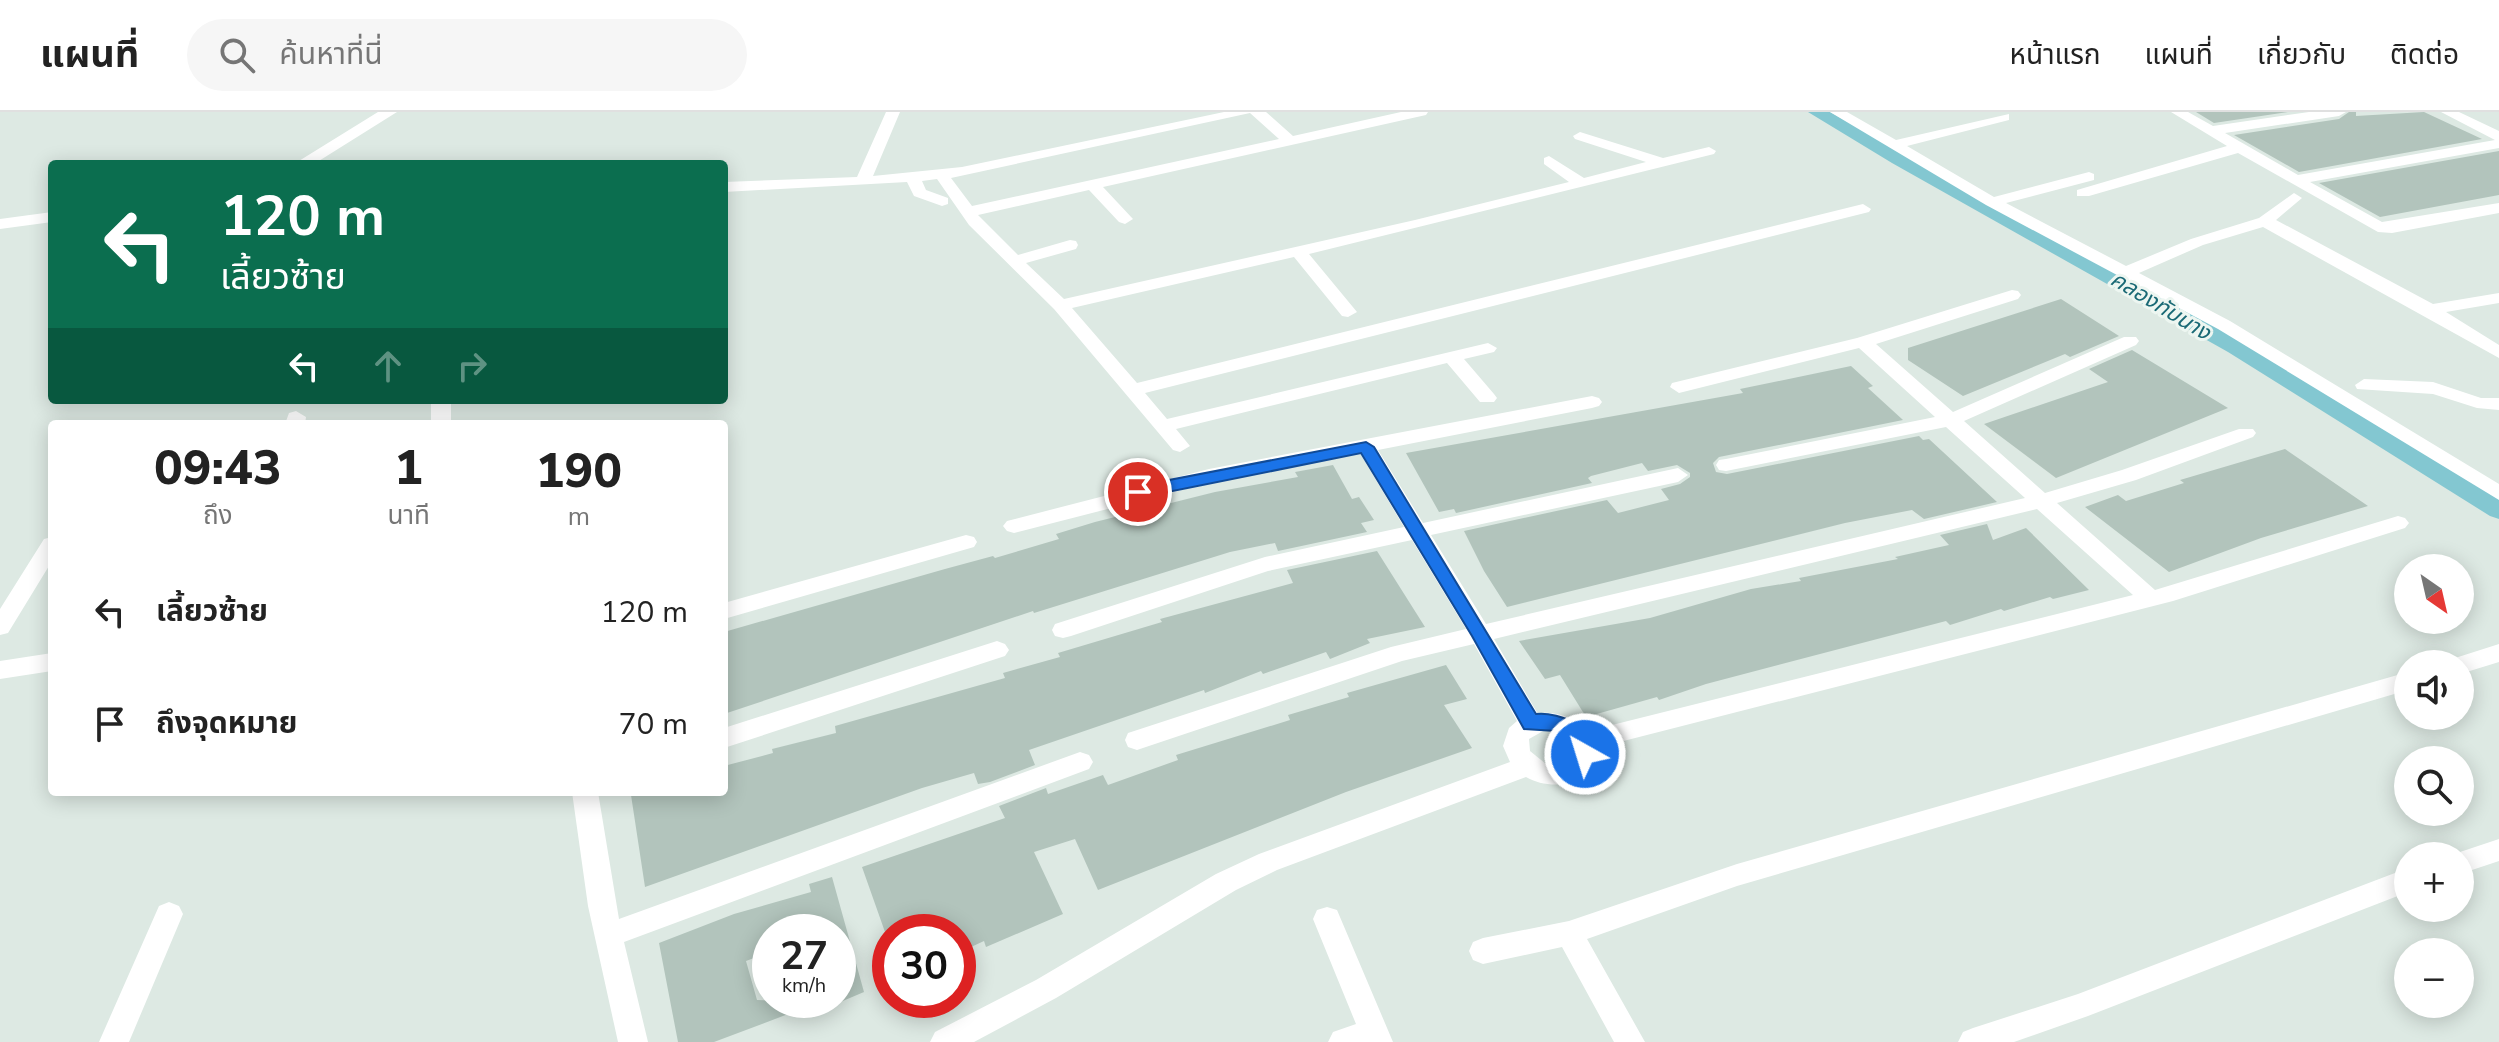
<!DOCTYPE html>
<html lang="th">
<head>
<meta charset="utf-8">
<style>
	body { margin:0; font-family:"Nunito Sans","Noto Sans Thai",sans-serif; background:#f6f6f6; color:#222; height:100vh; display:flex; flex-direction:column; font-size:30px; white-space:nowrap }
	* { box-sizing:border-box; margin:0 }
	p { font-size:26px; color:#767676 }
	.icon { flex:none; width:44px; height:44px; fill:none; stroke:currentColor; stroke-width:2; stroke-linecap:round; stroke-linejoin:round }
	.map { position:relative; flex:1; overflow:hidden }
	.side { position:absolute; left:48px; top:308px; width:680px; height:376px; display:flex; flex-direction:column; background:#fff; border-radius:8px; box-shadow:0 4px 20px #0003 }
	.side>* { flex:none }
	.banner { position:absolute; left:48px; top:48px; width:680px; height:244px; border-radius:8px; box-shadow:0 4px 20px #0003; background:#0b6e4f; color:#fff; overflow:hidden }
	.needle { width:52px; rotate:146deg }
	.controls { position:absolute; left:2394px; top:442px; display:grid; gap:16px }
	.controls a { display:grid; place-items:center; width:80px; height:80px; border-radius:50%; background:#fff; box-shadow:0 4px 20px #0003; font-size:40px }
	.speed { position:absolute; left:752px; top:802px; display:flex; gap:16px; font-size:40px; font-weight:700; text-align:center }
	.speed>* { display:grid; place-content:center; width:104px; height:104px; border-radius:50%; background:#fff; box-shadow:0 4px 20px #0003; line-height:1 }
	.speed small { font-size:20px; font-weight:400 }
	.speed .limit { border:12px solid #d22; background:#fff; color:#111 }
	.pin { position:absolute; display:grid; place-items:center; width:68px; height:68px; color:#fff; margin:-34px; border:4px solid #fff; border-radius:50%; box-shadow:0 2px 8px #0007 }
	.me { position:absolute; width:88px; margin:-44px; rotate:321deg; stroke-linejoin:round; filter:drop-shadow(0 0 6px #0008) }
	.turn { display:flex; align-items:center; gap:28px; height:168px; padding:0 40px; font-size:36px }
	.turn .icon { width:104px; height:104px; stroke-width:2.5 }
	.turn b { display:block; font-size:56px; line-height:68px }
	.lanes { display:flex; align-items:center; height:76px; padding:0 40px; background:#0003; justify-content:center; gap:40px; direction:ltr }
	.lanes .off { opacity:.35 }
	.eta { display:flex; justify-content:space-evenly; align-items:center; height:136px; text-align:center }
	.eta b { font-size:48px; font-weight:800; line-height:56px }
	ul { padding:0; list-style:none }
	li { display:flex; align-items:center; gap:24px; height:112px; padding:0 40px }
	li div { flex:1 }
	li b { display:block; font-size:30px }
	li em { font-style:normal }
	header { display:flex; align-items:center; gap:48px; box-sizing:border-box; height:112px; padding:0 40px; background:#fff; border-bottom:2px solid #e0e0e0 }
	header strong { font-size:38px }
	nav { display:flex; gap:44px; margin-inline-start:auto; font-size:28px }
	.search { width:560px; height:72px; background:#f6f6f6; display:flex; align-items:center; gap:20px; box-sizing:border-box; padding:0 28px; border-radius:44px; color:#767676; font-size:30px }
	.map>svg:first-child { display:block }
</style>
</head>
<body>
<header>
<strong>แผนที่</strong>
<div class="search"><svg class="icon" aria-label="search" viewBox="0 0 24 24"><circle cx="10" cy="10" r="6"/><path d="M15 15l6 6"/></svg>ค้นหาที่นี่</div>
<nav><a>หน้าแรก</a><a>แผนที่</a><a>เกี่ยวกับ</a><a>ติดต่อ</a></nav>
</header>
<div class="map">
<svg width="2499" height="930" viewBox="0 0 2499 930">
	<rect width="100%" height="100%" fill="#dde9e3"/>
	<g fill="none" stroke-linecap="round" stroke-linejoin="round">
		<path fill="#83c7d1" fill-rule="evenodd" d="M1808 0H1830L2199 204 2499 386V407L2490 404 2228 240 1892 51Z"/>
	</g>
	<path fill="#b2c4bc" d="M2196 0H2288L2214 11Z
		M2349 0H2356V4L2424 0 2482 27 2299 60 2234 23 2339 7Z
		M2499 39V83L2380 105 2319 71Z
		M2061 187 2119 224 2070 245 2065 242 1963 284 1908 248V236Z
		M2132 238 2228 296 2056 366 1984 312 2108 270 2089 257Z
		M1851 254 1873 274 1868 276 1903 308 1719 345 1713 351 1716 360 1727 362 1919 324 1923 328 1929 327 1997 390 1924 407 1912 398 1845 411 1507 495 1484 459 1464 419 1607 388 1618 401 1669 388 1661 377 1680 372 1690 365V361L1677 353 1648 359 1642 351 1591 364 1588 366 1592 371 1456 401 1454 397 1439 400 1406 341 1743 281 1740 277Z
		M2285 337 2368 394 2261 426 2169 460 2085 395 2118 383 2126 389 2184 371 2180 368Z
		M1333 353 1352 387 1359 385 1374 408 1361 411 1367 420 1278 439 1275 431 1230 440 1034 501 1033 499 724 602V520L945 457 993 444 995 446 1059 427 1056 422 1095 410 1215 380 1298 365 1295 360Z
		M1987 412 1993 428 2026 416 2089 478 2053 487 2050 485 2004 499 2001 497 1950 513 1946 509 1706 572 1659 588 1657 585 1586 605 1560 563 1545 567 1519 529 1650 506 1751 477 1801 469 1799 466 1898 447 1895 445 1949 433 1940 423Z
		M1377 439 1425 515 1367 527 1370 531 1330 547 1326 540 1263 562 1261 559 1205 581 1204 578 1029 638 1035 653 990 670 978 672 974 661 922 676 645 775 631 683 643 680H724V654L773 641 772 637 836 621 835 614 1005 566 1003 561 1060 545 1058 541 1162 510 1160 507 1293 471 1287 458Z
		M1446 553 1467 587 1444 593 1472 636 1346 680 1098 778 1075 727 1034 740 1063 802 986 835 984 829 958 841V820H885L862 755 1005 706 999 694 1046 676 1048 682 1103 663 1108 673 1178 648 1176 643 1290 608 1288 603 1349 585 1347 581Z
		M832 765 864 880 838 891V820H770V840L746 849 757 888 820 890 714 930H678L659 831 734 802 811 780 809 772Z"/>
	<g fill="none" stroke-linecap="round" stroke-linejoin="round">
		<path fill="#fff" fill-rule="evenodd" d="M886 0H900L873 64 962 55 1224 0H1266L1293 24 1401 0H1428L1426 3 1103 75 1133 107 1125 112 1119 110 1089 78 978 103 1018 143 1070 128 1076 129 1078 133 1076 137 1026 151 1064 187 1415 108 1569 70 1544 52V46L1549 44 1584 66 1646 50 1575 27 1573 24 1580 20 1663 46 1709 35 1716 39 1714 42 1309 142 1357 200 1348 205 1342 204 1294 145 1072 196 1137 271 1863 92 1871 97 1869 100 1145 281 1167 307 1488 231 1497 236 1494 240 1464 247 1494 282 1497 286 1494 290H1480L1447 251 1176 317 1190 334 1180 340 1173 338 1054 197 969 113 937 67 922 69 926 78 948 86V92L942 94 914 84 907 70 724 80V70L857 65ZM1250 1 1279 27 972 94 951 66Z
			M1830 0H1847L1896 28 2009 2V8L1907 34 1994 85 2089 60 2094 62V68L2006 91 2126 154 2191 127 2259 106 2294 81 2302 86 2276 108 2433 192 2499 181V191L2446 200 2499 233V246L2263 115 2203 133 2139 161 2230 209 2499 372V388L2218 217 1986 93Z
			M2171 0H2188L2213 14 2309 0H2346L2339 4 2225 21 2298 63 2495 28 2441 0H2459L2499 19V36L2310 70 2382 110 2499 91V101L2392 121 2378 120 2238 41 2089 84H2077V78L2227 34Z
			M2012 178 2018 179 2021 183 2018 187 1876 232 1953 300 2124 225H2136L2139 229 2136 233 1964 309 2045 381 2122 358 2239 317H2253L2256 321 2253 325 2136 368 2057 391 2155 478 2398 404 2405 406 2409 411 2405 416 2173 489 1596 636C1596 674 1552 680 1526 665L1277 758 1236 778 1056 886 974 930H930L935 920 1036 868 1216 762 1259 742 1510 650 1503 634 1509 616 1517 609 1474 532 1402 549 1137 638 1128 635 1125 628 1128 621 1391 535 1466 517 1412 428 1268 459 1071 524 1063 526 1055 524 1052 518 1055 512 1265 445 1404 415 1360 341 1209 371 1014 421 1007 419 1003 414 1007 409 1209 357 1592 284 1599 286 1602 290 1599 294 1592 296 1378 338 1423 411 1678 356 1688 363 1678 370 1431 423 1486 512 2025 386 1946 315 1726 359 1719 358 1716 353 1719 348 1726 347 1935 305 1859 236 1679 281 1670 275 1672 271 1857 226ZM2037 397 2133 483 1588 619C1577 607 1554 597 1538 602L1494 527ZM1545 618 1559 622 1570 631 1571 642 1566 650 1546 652 1530 639 1529 627Z
			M2364 267 2433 270 2481 286H2499V298L2477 296 2433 282 2357 277 2355 273Z
			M431 288H451V312H431Z
			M296 299 306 305 305 312H285L289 301Z
			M966 423 974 425 977 430 974 435 724 507V491Z
			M52 425V449L8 521 0 523V497L44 427Z
			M997 529 1005 532 1009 538 1005 544 724 636V616Z
			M2499 532V550L2460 562V552H2449L2452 547Z
			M52 541V559L0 567V549Z
			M2408 560V578L1737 774 1587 827 1645 930H1614L1562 835 1483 852 1473 848 1469 839 1473 830 1483 826 1569 809 1737 752Z
			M1080 640 1089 643 1093 650 1089 657 624 830 648 930H618L588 794 572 680H598L619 807Z
			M2499 727V749L2460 762V744L2451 743Z
			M2408 756V780L2088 904 2014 930H1958L1963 920 1973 916 2078 882Z
			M169 790 179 794 183 802 129 930H99L159 794Z
			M1327 795 1337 798 1393 930H1328L1333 920 1356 912 1313 807 1317 798Z"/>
		<path fill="#fff" fill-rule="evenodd" d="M378 0H397L314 52H294Z
			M52 100V110L0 117V107Z"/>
	</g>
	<path fill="#1a73e8" stroke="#114b97" stroke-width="2" d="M1366 330 1374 335 1536 602C1558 599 1607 618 1592 647H1577L1566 625 1556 619 1524 617 1472 524 1361 341 1138 386 1129 380 1138 374Z"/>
	<g text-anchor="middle" stroke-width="6" stroke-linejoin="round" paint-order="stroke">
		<g font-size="22" font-style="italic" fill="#196975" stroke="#edf6f1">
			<text transform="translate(2161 193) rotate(31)" y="8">คลองทับนาง</text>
		</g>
	</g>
</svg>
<div class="controls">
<a><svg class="needle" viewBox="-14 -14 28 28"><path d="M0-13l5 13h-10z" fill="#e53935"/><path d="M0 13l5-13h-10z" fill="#767676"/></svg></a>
<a><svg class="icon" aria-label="sound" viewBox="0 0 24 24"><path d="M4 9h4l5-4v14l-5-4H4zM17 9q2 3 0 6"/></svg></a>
<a><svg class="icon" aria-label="search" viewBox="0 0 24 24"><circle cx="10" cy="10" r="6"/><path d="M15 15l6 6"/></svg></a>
<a>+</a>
<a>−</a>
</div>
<div class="speed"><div>27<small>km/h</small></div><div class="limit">30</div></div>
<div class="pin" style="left:1138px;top:380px;background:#d93025"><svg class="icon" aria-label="arrive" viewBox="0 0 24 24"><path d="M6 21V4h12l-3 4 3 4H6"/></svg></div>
<svg class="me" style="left:1585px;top:642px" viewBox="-20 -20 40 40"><circle r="17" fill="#1a73e8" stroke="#fff" stroke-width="3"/><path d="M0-11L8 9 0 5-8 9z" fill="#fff"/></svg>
<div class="banner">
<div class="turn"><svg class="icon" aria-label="left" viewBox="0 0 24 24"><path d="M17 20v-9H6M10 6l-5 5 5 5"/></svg><div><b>120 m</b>เลี้ยวซ้าย</div></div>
<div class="lanes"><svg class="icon" aria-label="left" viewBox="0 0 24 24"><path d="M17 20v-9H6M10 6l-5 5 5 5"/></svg><svg class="icon off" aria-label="ahead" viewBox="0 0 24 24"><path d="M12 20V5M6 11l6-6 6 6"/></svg><svg class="icon off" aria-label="right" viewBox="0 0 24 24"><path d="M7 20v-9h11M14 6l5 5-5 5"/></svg></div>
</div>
<section class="side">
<div class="eta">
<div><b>09:43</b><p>ถึง</p></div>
<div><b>1</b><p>นาที</p></div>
<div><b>190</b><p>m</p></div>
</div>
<ul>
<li><svg class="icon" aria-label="left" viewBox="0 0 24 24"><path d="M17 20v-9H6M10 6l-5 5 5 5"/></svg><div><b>เลี้ยวซ้าย</b></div><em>120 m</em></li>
<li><svg class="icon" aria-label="arrive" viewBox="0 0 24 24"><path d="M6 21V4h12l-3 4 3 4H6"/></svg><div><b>ถึงจุดหมาย</b></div><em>70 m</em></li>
</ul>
</section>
</div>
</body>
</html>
